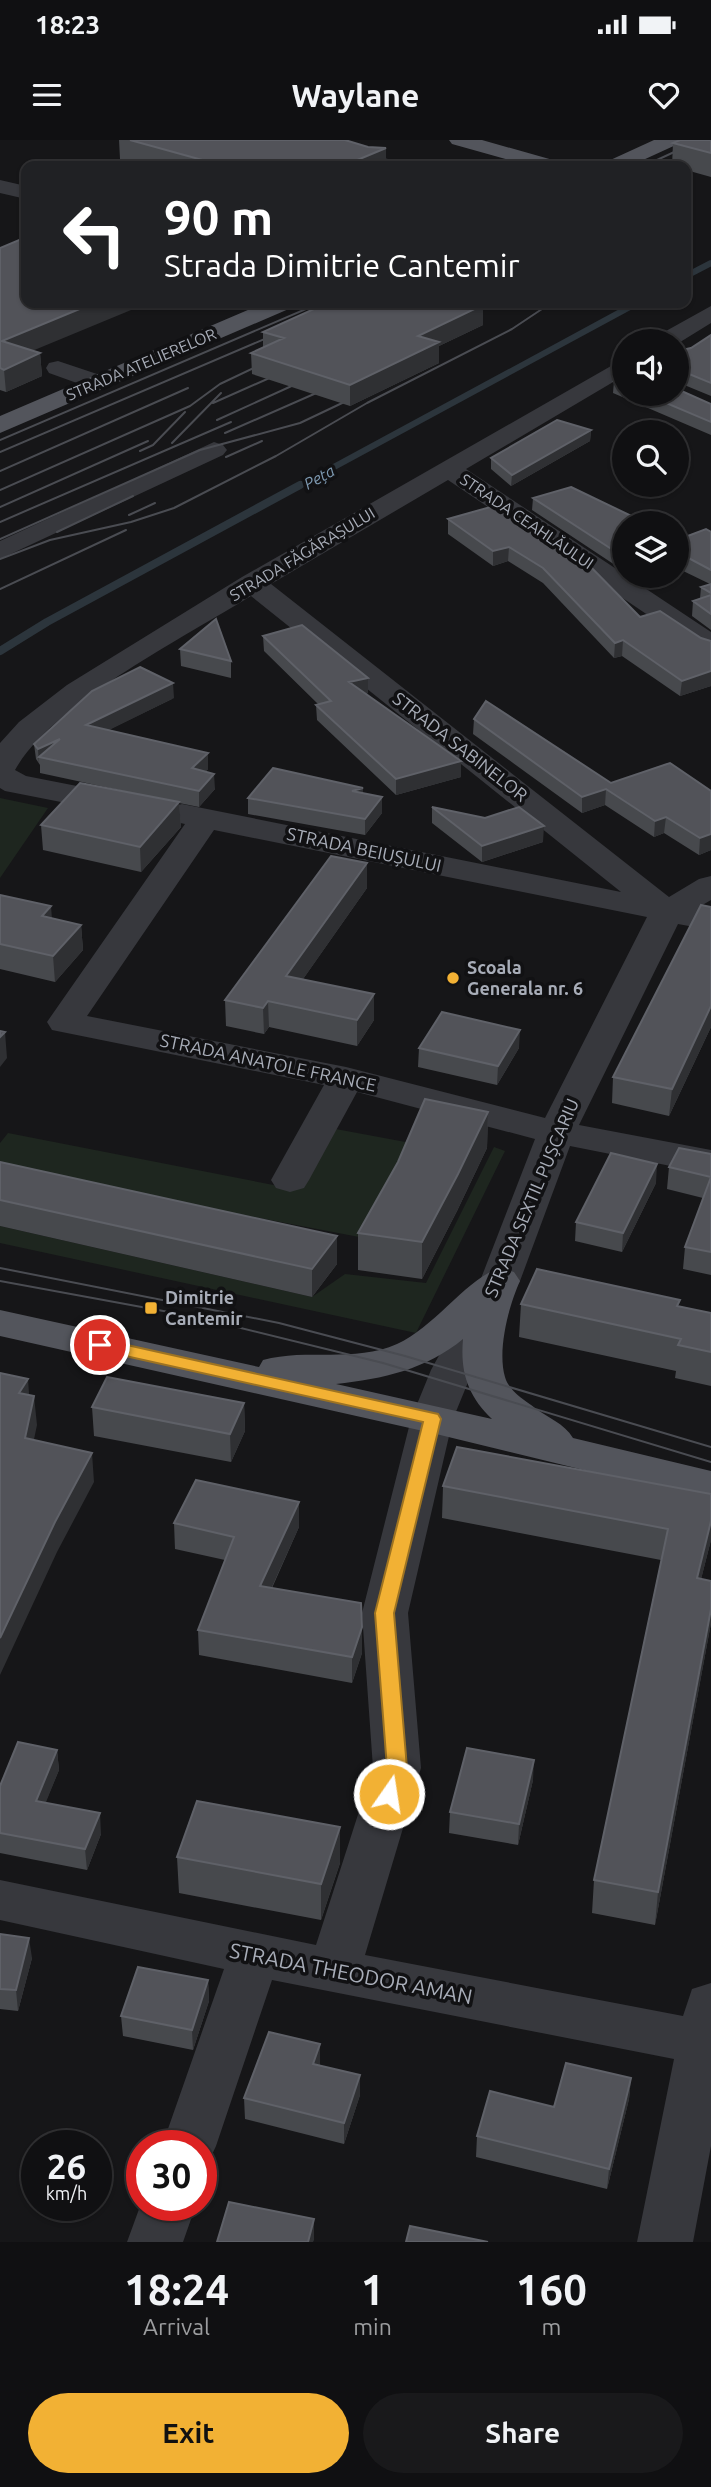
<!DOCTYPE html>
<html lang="en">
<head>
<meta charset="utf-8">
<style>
	body { margin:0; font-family:Ubuntu,sans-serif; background:#19191b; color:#f1f3f6; height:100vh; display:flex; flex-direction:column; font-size:26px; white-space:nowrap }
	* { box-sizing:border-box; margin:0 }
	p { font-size:23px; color:#9c9d9f }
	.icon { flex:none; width:38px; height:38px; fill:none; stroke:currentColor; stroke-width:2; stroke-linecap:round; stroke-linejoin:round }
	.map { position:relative; height:2102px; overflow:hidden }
	.drawer { display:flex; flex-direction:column; background:#101012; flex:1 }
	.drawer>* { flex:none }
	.hud { position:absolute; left:21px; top:21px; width:670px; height:147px; border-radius:14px; box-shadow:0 2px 5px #0004,0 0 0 2px #303032; background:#202124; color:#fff; overflow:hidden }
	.tools { position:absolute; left:612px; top:189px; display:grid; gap:14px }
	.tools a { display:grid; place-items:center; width:77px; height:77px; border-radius:50%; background:#101012; box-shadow:0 2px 5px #0004,0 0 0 2px #303032; font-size:35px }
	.speed { position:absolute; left:21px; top:1990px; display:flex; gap:14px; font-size:35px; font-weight:700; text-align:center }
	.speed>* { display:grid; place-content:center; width:91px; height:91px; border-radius:50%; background:#101012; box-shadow:0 2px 5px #0004,0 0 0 2px #303032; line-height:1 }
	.speed small { font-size:18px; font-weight:400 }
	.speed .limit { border:10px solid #d22; background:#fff; color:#111 }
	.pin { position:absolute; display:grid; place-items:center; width:60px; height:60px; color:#fff; margin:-30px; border:4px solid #fff; border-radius:50%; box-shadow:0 2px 7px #0007 }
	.me { position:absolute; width:77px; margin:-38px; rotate:13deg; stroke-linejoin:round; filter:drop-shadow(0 0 5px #0008) }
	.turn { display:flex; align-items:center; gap:24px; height:147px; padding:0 28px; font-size:32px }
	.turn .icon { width:91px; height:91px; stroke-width:2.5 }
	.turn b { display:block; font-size:49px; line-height:60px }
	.eta { display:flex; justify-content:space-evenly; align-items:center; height:119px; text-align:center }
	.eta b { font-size:42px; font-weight:600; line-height:49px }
	.primary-button { display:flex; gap:14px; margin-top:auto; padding:14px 28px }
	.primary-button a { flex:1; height:80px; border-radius:42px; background:#f2b134; color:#111; font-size:28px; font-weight:600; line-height:80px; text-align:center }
	.primary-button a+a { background:#19191b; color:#f1f3f6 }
	.status { display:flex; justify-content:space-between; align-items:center; height:49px; padding:0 35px; background:#101012; direction:ltr }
	.status svg { height:19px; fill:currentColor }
	header { display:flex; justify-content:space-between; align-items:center; height:91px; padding:0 28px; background:#101012; font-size:32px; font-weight:600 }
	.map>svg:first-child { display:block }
</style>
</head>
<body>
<div class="status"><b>18:23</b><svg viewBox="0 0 49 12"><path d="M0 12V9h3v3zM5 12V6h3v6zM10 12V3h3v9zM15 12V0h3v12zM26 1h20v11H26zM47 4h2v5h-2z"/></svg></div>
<header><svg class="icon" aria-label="menu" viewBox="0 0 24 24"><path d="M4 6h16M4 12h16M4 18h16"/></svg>Waylane<svg class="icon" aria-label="heart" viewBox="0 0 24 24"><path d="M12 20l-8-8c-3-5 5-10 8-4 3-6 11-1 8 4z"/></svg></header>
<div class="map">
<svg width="711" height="2102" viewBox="0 0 711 2102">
	<rect width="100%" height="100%" fill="#161618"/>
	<path fill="#1e261f" d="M0 658 48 668 0 738Z
		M325 987 427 1006 375 1100 0 1029V1003L8 993 289 1048Z
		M494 1007 505 1011 416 1193 0 1103V1086L312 1157 345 1134 426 1143Z"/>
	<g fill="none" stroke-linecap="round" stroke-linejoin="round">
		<path stroke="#2c353c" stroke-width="6" d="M686 136 711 123
			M297 347 637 163"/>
		<path stroke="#2c353c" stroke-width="8" d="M0 511 47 482 300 345"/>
		<path fill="#37383d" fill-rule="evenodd" d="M292 0H324L398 22 402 26H369L295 4Z
			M0 40 26 46V59L0 53Z
			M711 166V183L677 204V201H653L657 196Z
			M625 218V235L466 329 711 492V514L701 511 448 340 271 444 669 757 699 739 711 736V760L699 767 711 770V790L678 784 579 985 711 1010V1034L570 1006 520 1141 473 1230 453 1279 408 1473 421 1628 365 1815 683 1876 692 1849 711 1843V2006L693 2102H637L674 1919 272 1840 216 2006 208 2023 201 2026V2006H162L224 1829 0 1780V1740L316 1805 373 1628 362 1473 411 1279 431 1230 480 1141 535 999 357 952 309 1040 304 1048 290 1052 276 1048 271 1040 324 945 52 890 47 882 185 684 171 681 166 674 171 667 182 664 621 752 251 456C185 497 52 564 15 630L26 636 133 657 138 664 133 671 122 674 5 651 0 648V603L19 582 67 545 242 437ZM214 690 647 777 545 978 346 927 87 876Z
			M58 221 106 237 109 242 106 247H88L49 233 46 228 49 223Z
			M214 302 223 305 227 310 223 315 0 419V401Z
			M142 2061V2065H196L183 2102H127Z"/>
		<path fill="#53555c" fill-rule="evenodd" d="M449 0H482L560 22 564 26H530L452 4Z
			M654 0H681L678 4 630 26H602L606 22Z
			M264 163H295L291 168 0 293V276Z
			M500 1128 514 1132 520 1141C509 1165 497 1210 505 1237 509 1251 524 1260 535 1268 548 1278 564 1283 573 1298L711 1331V1361L432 1293 0 1196V1170L259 1227 263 1220C307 1208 354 1223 397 1204 435 1187 468 1137 500 1128ZM463 1199C460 1232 468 1256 492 1279L336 1244C383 1239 427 1229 463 1199Z"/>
		<path stroke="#4a4c52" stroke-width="2" d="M644 26 700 0
			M213 263 283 232
			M217 280 307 239
			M225 293 330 247
			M0 300 320 163
			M172 303 221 253
			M140 311 153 305 185 272
			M0 312 281 192
			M226 317 262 301
			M0 331 188 248
			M0 350 190 266 220 244 262 224
			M0 367 148 301
			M129 375 155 363
			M0 382 231 282
			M57 392 133 356
			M0 399 200 310 300 283 359 255
			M0 419 50 400 131 382 174 368 276 316 367 263 512 189 551 163
			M0 449 126 390
			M0 1128 279 1183 405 1216 711 1307
			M0 1141 196 1177 383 1223 711 1322"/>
	</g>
	<path fill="#47494d" d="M119 0H345L386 26H147L120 19Z
		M711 0V37L686 30V26H672L673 3Z
		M0 108 33 211 40 213 42 236 6 252 0 250Z
		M483 185 439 206V223L350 266 252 234 251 213 263 208V192Z
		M711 195V256L677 242V211L691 208Z
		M625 235V254H677L711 264V295L613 253 614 241Z
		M591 290 590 301 511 346 491 329V318Z
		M533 358 625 383V422L615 425 532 370Z
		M501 364 640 477 711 501V546L680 556 622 516 614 518 543 443 508 421 493 426 448 394V379Z
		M711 392V490L692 476 693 461 700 459 701 447 710 444 677 428V400Z
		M263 496 368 553 365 554 461 637 396 655 317 580 316 565 318 564 264 511Z
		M180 509 231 521V538L181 526Z
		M174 558 108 590 208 613V629L205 632 215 649 199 667 179 663 181 687 141 732 43 710 41 685 147 656 40 633V625L36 619 34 604Z
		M474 579 611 643 711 651V710L699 715 664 693 654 697 605 665 582 673 473 594Z
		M363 653 382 673 365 695 248 674V658Z
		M432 667 485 678 543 702 482 722 432 683Z
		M367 723V748L303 839 374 880 357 906 269 887 264 894 226 886 225 860Z
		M0 755 52 778 81 785 83 810 55 842 0 829Z
		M711 767V887L669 976 612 963 613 937Z
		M419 908H519L497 945 418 927Z
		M488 972 487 1008 457 1071 422 1139 358 1130V1093Z
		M711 1014V1135L683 1129 685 1107 703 1058 667 1049 669 1027Z
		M0 1022 337 1124 312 1157 0 1086Z
		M656 1043 622 1112 575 1101 576 1082Z
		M521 1164 679 1166 711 1173V1246L675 1238 676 1231 519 1197Z
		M244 1263 245 1291 231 1322 94 1296 92 1267Z
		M443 1346 711 1354V1400L701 1439 711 1441V1483L655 1785 592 1773 594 1740 661 1420 442 1378Z
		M174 1383 299 1387 272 1448 362 1513 352 1543 199 1515 198 1490 225 1420 175 1409Z
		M57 1610 59 1630 45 1663 101 1694 87 1730 0 1713V1646Z
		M533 1640 518 1705 449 1693 450 1672Z
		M177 1717 340 1723 321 1780 179 1753Z
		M0 1794 32 1818 18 1871 0 1869Z
		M208 1840 209 1861 193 1910 123 1896 121 1876Z
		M320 1925 360 1955 344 2004 245 1979 244 1958Z
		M631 1938 629 1959 607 2049 476 2017 477 1996Z"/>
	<path fill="#2f3033" d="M386 8V26H343Z
		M94 163H148L3 223 2 201Z
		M483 165V185L439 206V223L350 266V245L418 196Z
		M40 213 42 236 6 252 4 230Z
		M591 290 590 301 511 346 512 335Z
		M509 407 508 421 493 426V411Z
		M625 409V422L615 425 616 412Z
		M623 500 622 516 614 518 615 503Z
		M711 531V546L680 556 682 541Z
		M368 538V553L349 558V542Z
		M173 543 174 558 87 601 86 585Z
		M60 599 39 617V625L38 609Z
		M208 613V629L193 644 192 628Z
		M461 621V637L396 655V639Z
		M214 634 215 649 199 667V651Z
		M363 648V664L352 651Z
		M606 649 605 665 582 673V657Z
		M382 657V673L365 695V679Z
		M179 662 181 687 141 732 140 707Z
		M666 677 664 693 654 697 655 681Z
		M544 686 543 702 482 722V706Z
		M711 694V710L699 715 700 698Z
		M367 723V748L287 862 286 836Z
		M51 766 53 792 42 776Z
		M81 785 83 810 55 842 53 816Z
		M374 854V880L357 906V880Z
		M268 861 269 887 264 894 263 868Z
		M711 866V887L669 976 672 949Z
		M520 890 519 908 497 945 498 926Z
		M5 892 7 918 0 927V897Z
		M488 972 487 1008 457 1071 422 1139V1102Z
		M657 1024 656 1043 622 1112 623 1093Z
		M337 1096V1124L312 1157V1129Z
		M28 1239 30 1268 19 1253Z
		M34 1256 37 1285 28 1328 25 1298Z
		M244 1263 245 1291 231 1322 230 1294Z
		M92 1313 94 1342 57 1412 0 1535V1498L55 1382Z
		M299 1362V1387L261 1471 260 1446Z
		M711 1381V1400L693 1471 697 1438Z
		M711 1469V1483L655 1785 658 1752Z
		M362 1487V1513L352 1543V1517Z
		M57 1610 59 1630 38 1682 36 1661Z
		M534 1620 533 1640 518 1705 519 1684Z
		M100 1673 101 1694 87 1730 85 1709Z
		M340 1687V1723L321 1780V1744Z
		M29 1798 32 1818 18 1871 16 1850Z
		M208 1840 209 1861 193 1910 192 1890Z
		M320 1904V1925L313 1944V1924Z
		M360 1935V1955L344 2004V1983Z
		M631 1938 629 1959 607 2049 609 2029Z
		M314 2079V2100L313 2102H308Z"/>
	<path fill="#525359" stroke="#5f6168" stroke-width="2" d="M130 0H345L368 7 386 8 343 26H224Z
		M680 0H711V13L673 3Z
		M19 100 26 103V163H94L2 201 40 213 4 230 0 228V108Z
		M327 163H384L389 164V163H477L483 165 418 196 439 202 350 245 251 213 284 198 263 192Z
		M711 195V243L677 229V211L691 208Z
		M625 235V245L614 241Z
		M677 249 711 264V282L645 254H677Z
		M557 280 591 290 512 335 491 318Z
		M571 347 646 383H625V409L616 412 533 358Z
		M501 364 584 420 640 477 660 471 701 498 711 501V531L682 541 623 500 615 503 543 428 509 407 493 411 448 379Z
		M706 389 711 392V430L677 412V400Z
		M711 444V453L701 447Z
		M711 455V474L693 461Z
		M216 479 231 521 180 509Z
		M302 485 368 538 349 542 461 621 396 639 316 565 331 561 263 496Z
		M140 527 173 543 86 585 208 613 192 628 214 634 199 651 39 617 60 599 38 609 34 604 92 551Z
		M486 561 611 643 670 623 711 651V694L700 698 666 677 655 681 606 649 582 657 474 579Z
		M273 628 363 648 352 651 382 657 365 679 248 658Z
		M80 643 179 662 140 707 41 685Z
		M432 667 485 678 519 667 544 686 482 706Z
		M331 716 367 723 286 836 374 854 357 880 268 861 263 868 225 860Z
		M0 755 51 766 42 776 81 785 53 816 0 804Z
		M701 765 711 767V866L672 949 613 937Z
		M442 872 520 890 498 926 419 908Z
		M0 891 5 892 0 897Z
		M425 959 488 972 458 1034 422 1102 358 1093 398 1022Z
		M679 1008 711 1014V1112L685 1107 711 1037 669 1027Z
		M611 1013 657 1024 623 1093 576 1082Z
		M0 1022 337 1096 312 1129 0 1060Z
		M537 1129 680 1160 677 1166 711 1173V1212L678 1205 681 1199 521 1164Z
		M0 1233 28 1239 19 1253 34 1256 25 1298 92 1313 55 1382 0 1498Z
		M107 1237 244 1263 230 1294 92 1267Z
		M457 1307 711 1354V1381L697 1438 711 1441V1469L658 1752 594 1740 668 1389 443 1346Z
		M196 1340 299 1362 260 1446 361 1463 362 1487 352 1517 198 1490 234 1397 174 1383Z
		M18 1602 57 1610 36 1661 100 1673 85 1709 0 1693V1646Z
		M467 1608 534 1620 519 1684 450 1672Z
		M197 1661 340 1687 321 1744 177 1717Z
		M0 1794 29 1798 16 1850 0 1849Z
		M138 1827 208 1840 192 1890 121 1876Z
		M269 1892 320 1904 313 1924 360 1935 344 1983 244 1958Z
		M566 1923 631 1938 609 2029 477 1996 490 1951 554 1967Z
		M229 2062 314 2079 308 2102H217Z
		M410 2086 488 2102H406Z"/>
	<path fill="#f2b134" stroke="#9d7322" stroke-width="2" d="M100 1199 438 1274 441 1279 394 1473 407 1628 396 1659H382L379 1654 387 1628 375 1473 423 1282 94 1209 91 1205Z"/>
	<g fill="#f2b134" stroke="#111113" stroke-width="2.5">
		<circle cx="453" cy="838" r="7"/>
		<rect x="144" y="1161" width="14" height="14" rx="3.5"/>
	</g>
	<g text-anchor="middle" stroke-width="7" stroke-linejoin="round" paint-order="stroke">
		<g font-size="16" fill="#a8adb8" stroke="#111113">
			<text transform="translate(141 224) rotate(-23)" y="6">STRADA ATELIERELOR</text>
			<text transform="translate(527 381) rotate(34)" y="6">STRADA CEAHLĂULUI</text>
			<text transform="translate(302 414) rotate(-31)" y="6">STRADA FĂGĂRAȘULUI</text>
		</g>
		<g font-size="16" font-style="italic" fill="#7f9bb3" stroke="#111113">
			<text transform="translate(319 337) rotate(-29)" y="6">Peța</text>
		</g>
		<g font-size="18" fill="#a8adb8" stroke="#111113">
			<text transform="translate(460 607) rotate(38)" y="6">STRADA SABINELOR</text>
			<text transform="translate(364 710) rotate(12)" y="6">STRADA BEIUȘULUI</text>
			<text transform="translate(268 923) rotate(12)" y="6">STRADA ANATOLE FRANCE</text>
			<text transform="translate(532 1058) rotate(-67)" y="6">STRADA SEXTIL PUȘCARIU</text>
		</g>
		<g font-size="18" font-weight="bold" fill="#a8adb8" stroke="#111113" text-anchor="start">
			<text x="467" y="834">Scoala<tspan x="467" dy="21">Generala nr. 6</tspan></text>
			<text x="165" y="1164">Dimitrie<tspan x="165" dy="21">Cantemir</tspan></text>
		</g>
		<g font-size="21" fill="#a8adb8" stroke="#111113">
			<text transform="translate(351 1834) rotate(11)" y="7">STRADA THEODOR AMAN</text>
		</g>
	</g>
</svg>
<div class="tools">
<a><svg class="icon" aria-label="sound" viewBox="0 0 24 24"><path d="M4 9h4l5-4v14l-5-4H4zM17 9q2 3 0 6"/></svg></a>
<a><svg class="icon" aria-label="search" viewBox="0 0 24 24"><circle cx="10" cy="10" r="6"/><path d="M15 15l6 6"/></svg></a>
<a><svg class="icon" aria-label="layers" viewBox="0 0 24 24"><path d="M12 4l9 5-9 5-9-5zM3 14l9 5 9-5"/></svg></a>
</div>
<div class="speed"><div>26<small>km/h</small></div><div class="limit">30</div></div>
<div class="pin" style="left:100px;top:1205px;background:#d93025"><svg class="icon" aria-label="arrive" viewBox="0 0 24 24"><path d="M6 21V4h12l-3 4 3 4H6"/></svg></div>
<svg class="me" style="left:389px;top:1654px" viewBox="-20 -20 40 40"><circle r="17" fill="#f2b134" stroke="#fff" stroke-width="3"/><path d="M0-11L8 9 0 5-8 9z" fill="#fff"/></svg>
<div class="hud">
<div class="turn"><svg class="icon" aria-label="left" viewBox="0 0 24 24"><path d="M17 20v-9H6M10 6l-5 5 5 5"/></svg><div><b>90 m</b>Strada Dimitrie Cantemir</div></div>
</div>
</div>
<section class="drawer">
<div class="eta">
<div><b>18:24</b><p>Arrival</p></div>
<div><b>1</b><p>min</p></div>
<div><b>160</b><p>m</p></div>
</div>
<div class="primary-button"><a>Exit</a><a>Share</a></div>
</section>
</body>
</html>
